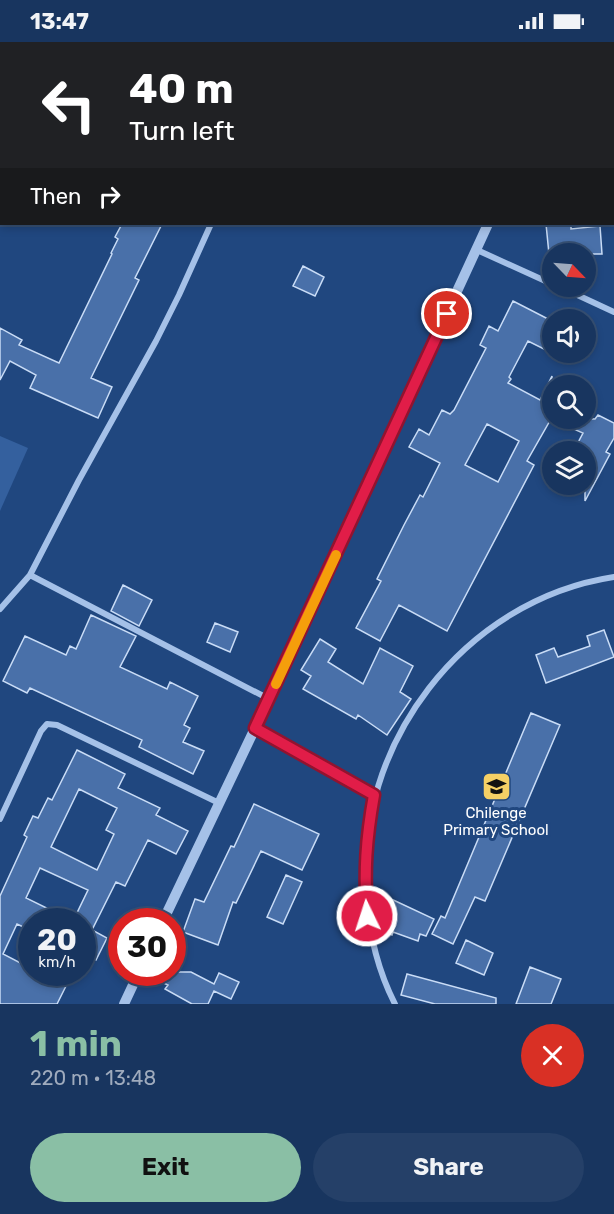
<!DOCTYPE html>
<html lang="en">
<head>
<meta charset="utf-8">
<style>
	body { margin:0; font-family:Rubik,sans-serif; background:#254068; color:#f1f3f6; height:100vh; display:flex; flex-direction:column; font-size:22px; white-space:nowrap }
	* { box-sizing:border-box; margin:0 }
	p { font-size:20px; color:#9fabbd }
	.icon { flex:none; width:33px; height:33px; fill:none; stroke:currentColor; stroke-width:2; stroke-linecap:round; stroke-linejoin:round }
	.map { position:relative; height:962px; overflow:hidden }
	.panel { display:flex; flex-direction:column; background:#18355f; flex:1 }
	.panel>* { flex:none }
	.hud { position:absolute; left:0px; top:0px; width:615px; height:183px; box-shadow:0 3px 9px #0003,0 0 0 2px #365074; background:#202124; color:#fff; overflow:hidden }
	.needle { width:39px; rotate:115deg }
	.buttons { position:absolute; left:542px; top:201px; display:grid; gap:12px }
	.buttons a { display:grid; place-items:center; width:54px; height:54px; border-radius:50%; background:#18355f; box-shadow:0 3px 9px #0003,0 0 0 2px #365074; font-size:30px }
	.speed { position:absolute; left:18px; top:866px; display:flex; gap:12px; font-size:30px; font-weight:700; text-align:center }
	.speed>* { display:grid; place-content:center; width:78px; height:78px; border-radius:50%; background:#18355f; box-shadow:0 3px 9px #0003,0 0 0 2px #365074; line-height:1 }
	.speed small { font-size:15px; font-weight:400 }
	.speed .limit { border:9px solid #d22; background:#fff; color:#111 }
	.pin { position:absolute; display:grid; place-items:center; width:51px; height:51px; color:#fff; margin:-26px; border:3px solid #fff; border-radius:50%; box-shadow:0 2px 6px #0007 }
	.me { position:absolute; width:66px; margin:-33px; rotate:356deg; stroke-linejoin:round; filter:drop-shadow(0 0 4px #0008) }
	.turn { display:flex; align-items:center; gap:21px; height:126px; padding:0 30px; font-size:27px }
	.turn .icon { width:78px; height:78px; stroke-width:2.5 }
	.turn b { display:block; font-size:42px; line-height:51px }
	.then { display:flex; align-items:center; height:57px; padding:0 30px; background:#0003; gap:12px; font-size:22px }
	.round { display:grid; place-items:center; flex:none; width:63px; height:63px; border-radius:32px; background:#254068 }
	.overview { display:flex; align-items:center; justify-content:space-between; height:102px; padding:0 30px }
	h1 { font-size:36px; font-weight:700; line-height:45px; color:#8abfa5 }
	.action { display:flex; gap:12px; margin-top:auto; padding:12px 30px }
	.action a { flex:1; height:69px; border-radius:36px; background:#8abfa5; color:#111; font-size:24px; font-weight:700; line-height:69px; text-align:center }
	.action a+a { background:#254068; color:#f1f3f6 }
	.status { display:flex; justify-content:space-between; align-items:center; height:42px; padding:0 30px; background:#18355f; direction:ltr }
	.status svg { height:16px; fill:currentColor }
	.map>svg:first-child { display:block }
</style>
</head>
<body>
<div class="status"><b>13:47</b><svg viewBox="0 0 49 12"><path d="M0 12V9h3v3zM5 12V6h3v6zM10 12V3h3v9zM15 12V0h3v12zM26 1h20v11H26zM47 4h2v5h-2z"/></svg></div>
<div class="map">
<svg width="614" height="962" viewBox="0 0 614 962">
	<rect width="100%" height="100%" fill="#20477f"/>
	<path fill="#34609e" d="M0 394 28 406 0 469Z"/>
	<path fill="#4970a9" stroke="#c9dcf6" stroke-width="1.5" fill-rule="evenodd" d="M122 182H162L135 236 139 238 91 336 112 345 98 376 30 346 36 333 10 319 0 338V286L22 298 19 303 59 321 112 212 111 211 118 197 115 195Z
		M546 182H571V187L600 184 602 212H549Z
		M303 224 324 235 315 254 293 244Z
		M513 259 552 279V311L528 299 509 335 511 337 508 341 540 358 552 334 551 376 595 377 598 373 614 381V396L606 410 610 412 585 459V410H573L583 391 551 377 527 419 534 423 447 589 399 563 380 599 356 586 381 539 377 537 404 483 420 453 423 455 440 421 409 405 419 387 429 393 442 368 450 372 454 368 486 306 480 303 489 284 498 289ZM487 382 519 399 498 440 465 423Z
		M123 543 152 558 139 584 111 569Z
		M91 573 136 594 120 625 167 647 170 640 198 654 184 683 190 686 183 700 204 709 193 732 139 705 142 698 30 646 27 651 3 639 25 594 66 613 70 604 76 607Z
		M215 581 238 590 230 610 207 600Z
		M604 588 614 615 546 641 536 613 554 606 558 615 590 604 587 594Z
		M320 597 336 607 328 620 363 642 380 606 413 624 400 650 411 657 387 693 358 673 356 677 303 647 311 634 301 628Z
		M531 671 560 683 485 859 475 855 453 902 432 892 441 874 445 876Z
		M77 708 125 732 118 746 160 766 156 773 188 789 176 812 148 798 125 844 116 840 92 888 107 896 96 918 82 911V879H32V889L17 882 3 912 32 927V930H73L57 962H0V854L27 795 24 793 33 774 38 776 48 756 52 758ZM79 747 117 766 106 788 114 792 97 828 51 805ZM40 826 88 848 73 879 26 856Z
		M254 762 319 792 302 828 261 809 236 861 233 860 218 903 183 890 195 857 204 860 231 804 234 805Z
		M286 833 302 840 283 882 267 875Z
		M389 856 434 877 426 894 420 892 418 899 393 890 392 893 376 886Z
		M466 898 493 911 484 933 456 921Z
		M530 925 561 937 551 962H516Z
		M146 930H191L214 942 219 931 239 940 231 957 214 949 208 962H192L165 947 168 943 146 933Z
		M407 932 496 956V962H435L401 953Z"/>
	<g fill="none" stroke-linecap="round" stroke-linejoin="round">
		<path stroke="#a5c1e8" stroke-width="6" d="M294 0 297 2
			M30 2 31 0
			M285 2 286 0
			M0 66 2 63
			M477 208 552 242
			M558 244 614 270
			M30 533 269 657
			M0 567 30 533 79 438 156 299 179 253 211 182
			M255 686 374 754
			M0 777 41 689 47 682 57 683 219 761
			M395 962C378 929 369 890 366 853 354 703 463 558 614 535"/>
		<path stroke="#a5c1e8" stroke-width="10" d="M567 2 568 0
			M163 879 269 657 488 182
			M124 962 139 930"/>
	</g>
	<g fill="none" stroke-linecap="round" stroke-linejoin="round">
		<defs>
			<path id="route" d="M367 874C364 830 366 797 374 753L255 686 447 272"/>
		</defs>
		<use href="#route" stroke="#92132f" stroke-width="15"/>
		<use href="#route" stroke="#e11d48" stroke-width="10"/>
		<path stroke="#f59e0b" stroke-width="10" d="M276 642 336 513"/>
	</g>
	<defs>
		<symbol id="school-square" viewBox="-11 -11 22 22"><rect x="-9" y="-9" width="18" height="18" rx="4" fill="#f5d065" stroke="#20477f"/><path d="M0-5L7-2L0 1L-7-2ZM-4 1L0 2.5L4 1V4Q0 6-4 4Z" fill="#111"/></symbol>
	</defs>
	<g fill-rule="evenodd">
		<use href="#school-square" x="480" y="728" width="33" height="33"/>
	</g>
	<g text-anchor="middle" stroke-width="6" stroke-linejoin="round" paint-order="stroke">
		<g font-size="15" fill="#fff" stroke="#20477f">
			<text x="496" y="776">Chilenge<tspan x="496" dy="17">Primary School</tspan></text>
		</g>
	</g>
</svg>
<div class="buttons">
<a><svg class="needle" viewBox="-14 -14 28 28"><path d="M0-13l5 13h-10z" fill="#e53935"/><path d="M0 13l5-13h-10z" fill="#9fabbd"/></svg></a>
<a><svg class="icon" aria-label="sound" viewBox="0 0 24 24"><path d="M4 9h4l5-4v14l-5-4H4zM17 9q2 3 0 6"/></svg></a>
<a><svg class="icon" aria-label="search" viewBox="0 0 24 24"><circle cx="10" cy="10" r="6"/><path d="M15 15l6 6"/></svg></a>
<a><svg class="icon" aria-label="layers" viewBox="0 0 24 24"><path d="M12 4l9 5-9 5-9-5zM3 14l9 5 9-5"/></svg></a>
</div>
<div class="speed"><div>20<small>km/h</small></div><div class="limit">30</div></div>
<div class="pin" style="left:447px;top:272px;background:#d93025"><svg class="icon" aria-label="arrive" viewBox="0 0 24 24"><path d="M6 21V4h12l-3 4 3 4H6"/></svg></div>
<svg class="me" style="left:367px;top:874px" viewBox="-20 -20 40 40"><circle r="17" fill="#e11d48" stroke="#fff" stroke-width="3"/><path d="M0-11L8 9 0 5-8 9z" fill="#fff"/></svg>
<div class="hud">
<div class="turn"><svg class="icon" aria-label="left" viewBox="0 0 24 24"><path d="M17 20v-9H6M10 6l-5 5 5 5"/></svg><div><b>40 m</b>Turn left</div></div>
<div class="then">Then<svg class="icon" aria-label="right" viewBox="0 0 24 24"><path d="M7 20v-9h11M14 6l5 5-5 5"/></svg></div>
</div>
</div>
<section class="panel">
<div class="overview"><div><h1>1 min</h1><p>220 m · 13:48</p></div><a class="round" style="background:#d93025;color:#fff"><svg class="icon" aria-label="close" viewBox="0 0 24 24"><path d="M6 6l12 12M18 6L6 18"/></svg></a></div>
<div class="action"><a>Exit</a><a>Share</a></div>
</section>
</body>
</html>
